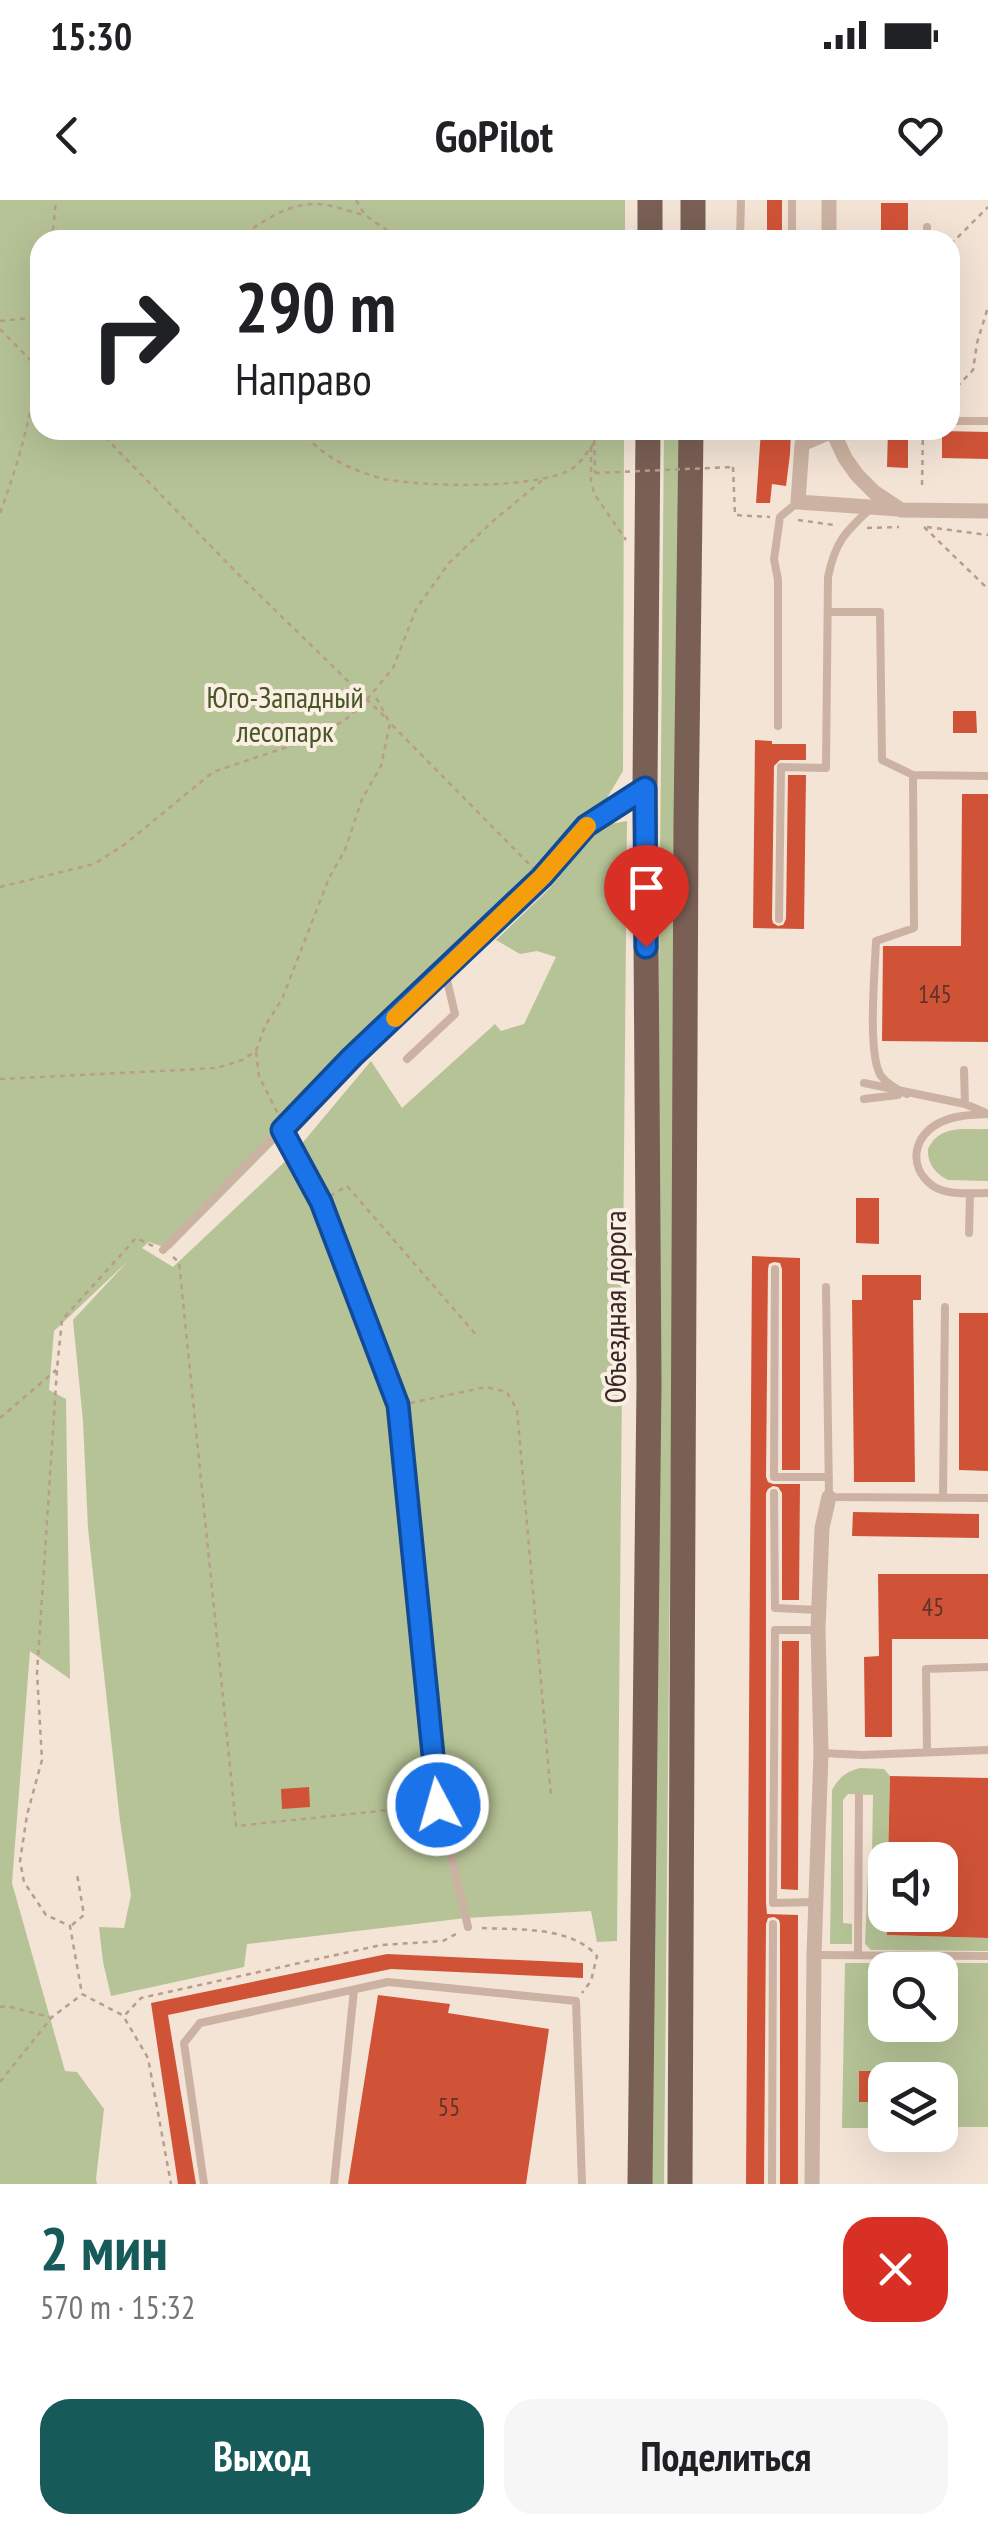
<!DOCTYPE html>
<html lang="ru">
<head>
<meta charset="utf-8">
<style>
	body { margin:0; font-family:"PT Sans Narrow",sans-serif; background:#f6f6f6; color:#202124; height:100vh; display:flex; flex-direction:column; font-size:38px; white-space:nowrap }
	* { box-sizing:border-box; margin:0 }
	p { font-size:32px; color:#757577 }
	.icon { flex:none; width:55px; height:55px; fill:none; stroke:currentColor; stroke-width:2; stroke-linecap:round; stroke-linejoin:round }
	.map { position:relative; height:1984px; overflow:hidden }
	.sheet { display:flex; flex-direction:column; background:#fff; flex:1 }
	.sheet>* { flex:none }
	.hud { position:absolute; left:30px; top:30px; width:930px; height:210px; border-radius:30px; box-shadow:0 10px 40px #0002; background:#fff; color:#202124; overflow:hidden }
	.tools { position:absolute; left:868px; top:1642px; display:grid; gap:20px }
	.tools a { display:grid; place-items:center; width:90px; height:90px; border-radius:20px; background:#fff; box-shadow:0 10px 40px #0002; font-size:50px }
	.pin { position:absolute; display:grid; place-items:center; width:85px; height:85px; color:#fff; margin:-102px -42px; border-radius:50% 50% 50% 0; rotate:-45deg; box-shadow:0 0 10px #0007 }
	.pin .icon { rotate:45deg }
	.me { position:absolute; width:110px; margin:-55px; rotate:354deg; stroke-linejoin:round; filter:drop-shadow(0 0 8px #0008) }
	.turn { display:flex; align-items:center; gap:35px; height:210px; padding:0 40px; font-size:45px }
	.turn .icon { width:130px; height:130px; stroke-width:2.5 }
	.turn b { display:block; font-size:70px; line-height:85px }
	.round { display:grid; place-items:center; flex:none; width:105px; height:105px; border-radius:30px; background:#f6f6f6 }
	.overview { display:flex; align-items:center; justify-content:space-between; height:170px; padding:0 40px }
	h1 { font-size:60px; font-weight:700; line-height:75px; color:#175a5a }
	.action { display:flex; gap:20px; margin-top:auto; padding:20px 40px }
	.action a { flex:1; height:115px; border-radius:30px; background:#175a5a; color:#fff; font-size:40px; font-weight:700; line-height:115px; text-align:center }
	.action a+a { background:#f6f6f6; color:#202124 }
	.status { display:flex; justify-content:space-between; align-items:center; height:70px; padding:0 50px; background:#fff; direction:ltr }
	.status svg { height:28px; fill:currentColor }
	header { display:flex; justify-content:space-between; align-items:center; height:130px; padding:0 40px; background:#fff; font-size:45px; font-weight:700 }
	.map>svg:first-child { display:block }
</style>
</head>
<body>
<div class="status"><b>15:30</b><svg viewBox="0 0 49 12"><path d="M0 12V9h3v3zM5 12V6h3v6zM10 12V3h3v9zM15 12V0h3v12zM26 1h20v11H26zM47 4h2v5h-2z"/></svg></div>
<header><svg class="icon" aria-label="back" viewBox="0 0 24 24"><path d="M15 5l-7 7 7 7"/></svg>GoPilot<svg class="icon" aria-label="heart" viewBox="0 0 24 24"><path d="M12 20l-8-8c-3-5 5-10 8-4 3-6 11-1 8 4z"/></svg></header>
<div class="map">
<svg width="988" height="1984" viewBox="0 0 988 1984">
	<rect width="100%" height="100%" fill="#f3e4d6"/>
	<path fill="#b6c396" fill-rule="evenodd" d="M0 0H625V40H40V230H624L623 571 604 603 324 878 334 883 170 1049 149 1042 142 1048 173 1067 294 953 371 861 402 908 495 824 501 831 524 824 556 757 537 751 520 754 496 740 550 688 595 633 605 625 627 621 617 1741 597 1742 591 1711 466 1718 247 1744 244 1767 111 1796 103 1762 99 1727 124 1728 131 1695 120 1621 88 1328 83 1221 73 1120 127 1062 54 1131 49 1190 66 1199 70 1479 30 1451 12 1683 65 1871 77 1872 104 1909 96 1979 97 1984H0Z
		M664 230H681L664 1984H648Z
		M988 929V981L948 980C935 974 927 963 928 949 940 924 964 930 988 929Z
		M860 1568 884 1569 890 1576 888 1654H872L873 1595 848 1594 843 1600V1723L852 1724V1744H830L832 1590C839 1578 845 1572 860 1568Z
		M874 1669H885L887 1735 988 1738V1751L871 1750 865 1744 868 1672Z
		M845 1763H988V1927H940V1880H885V1928H842ZM885 1770H940V1825H885Z"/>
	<path fill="#d15337" d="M767 0H782V40H767Z
		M881 3H908V40H881Z
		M761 230H791L790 254 786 286 772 284 770 303H756Z
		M888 230H908V268L887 267Z
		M942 231 988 232V259L942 258Z
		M953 511H976L977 533H953Z
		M755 540 772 541V544H806V560H780L774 566 772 719 773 723 778 726 783 725 786 719 788 575H806L804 729 753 728Z
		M962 594H988V842L882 841 883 746H961Z
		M856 998H879V1044L856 1043Z
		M752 1056 800 1058V1270H782V1069L780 1063 774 1062 769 1064 768 1069 766 1277 768 1282 773 1284H800L799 1400H782V1293L778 1287 773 1286 768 1289 766 1293V1703L767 1714 798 1715V1984H780V1724L779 1720 774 1717 768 1718 766 1724 764 1984H746Z
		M862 1075H921V1100H913L915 1282H854L852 1100H862Z
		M959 1113H988V1271L959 1270Z
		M853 1312 979 1314V1338L852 1336Z
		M878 1374H988V1439H892V1537H865L864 1457 879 1456Z
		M782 1441H799L798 1690 781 1689Z
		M890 1576 988 1578V1738L887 1735V1715H940V1660H888Z
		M309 1587 310 1607 282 1609 281 1589Z
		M387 1754 583 1763V1778L391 1769 168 1815 196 1984H178L151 1803Z
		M378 1795 450 1804 448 1813 549 1829 526 1984H348Z
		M859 1871H877V1902H859Z"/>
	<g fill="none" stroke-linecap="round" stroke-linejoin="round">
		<path stroke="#b89c8c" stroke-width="2.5" stroke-dasharray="5 5" stroke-linecap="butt" d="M356 0 365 15 401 40
			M52 40 56 0
			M237 40C261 22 287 3 318 4 334 5 350 12 365 15
			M0 121 40 117
			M950 125 952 43 988 7
			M0 129 40 170
			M950 194 973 170 977 143 988 107
			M98 230 241 377 387 519
			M298 230C310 240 321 252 334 259 348 268 369 275 384 279 427 287 530 289 568 271 580 265 587 252 594 243
			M594 230 595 273
			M591 247V282L595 295 626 340
			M733 267 735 315 770 317
			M922 285 923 230
			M0 313C20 259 33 210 40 153
			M798 320 834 325
			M924 327 988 389
			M927 327 988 335
			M867 328 899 327
			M392 525 534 669
			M0 687 94 664 124 645 213 572 302 542 344 521 364 503 393 468 416 409 449 363 493 321 545 278
			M256 852 259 876 278 914
			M0 879 217 868 242 860 256 851 265 826 282 799 329 678 345 650 362 599 381 566 390 523 374 494
			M330 996 347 986 478 1137
			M153 1046 136 1038 62 1120 57 1169 37 1473 42 1560 27 1615 20 1661 24 1682 46 1715 70 1726 82 1794 124 1816 141 1798 381 1745 443 1741 456 1734
			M173 1057 179 1062 236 1626 427 1606
			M410 1203 486 1187 507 1192 517 1210 551 1596
			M0 1218 56 1170
			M72 1725 84 1715 77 1674
			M482 1728C518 1730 571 1726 597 1756L591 1781 582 1793
			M0 1807 7 1806 50 1817
			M125 1819 148 1858 171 1984
			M0 1882 52 1817 80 1796"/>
		<path stroke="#ccb2a2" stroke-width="8" d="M927 27V40
			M740 40 741 0
			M792 40V0
			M950 221H988
			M828 412H880L882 560 913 575 988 576
			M778 526V380L774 359 780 317 798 302
			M779 719 781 567 826 568 828 377C835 342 845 332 871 308
			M407 859 455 814 445 772 542 677 586 626 641 591
			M964 870 965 904
			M864 883 965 904 984 912
			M907 894C897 889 888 885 881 876 867 855 875 770 876 741L914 728 913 575
			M864 899 898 895
			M988 914C973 915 955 915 941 922 913 935 907 967 933 986 948 996 971 993 988 993
			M282 930 321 1002 398 1205 439 1605 468 1727
			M969 1033 970 993
			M163 1050 352 857 445 772
			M775 1069 774 1277H829
			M826 1087 829 1297 988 1298
			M774 1293 775 1408 819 1410
			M943 1296 945 1107
			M927 1551 926 1469 988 1467
			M821 1553 863 1555 988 1550
			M816 1702 773 1703 775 1430H818
			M858 1754 859 1595
			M814 1755 988 1756
			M204 1984 184 1843 200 1823 388 1782 576 1801 582 1984
			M334 1984 354 1790
			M772 1984 773 1724"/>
		<path stroke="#ccb2a2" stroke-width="15" d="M829 40V0
			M832 230 845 258 857 275 874 292 901 310 988 311
			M832 231 802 244 798 302 898 309
			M812 1984 814 1755 821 1553 818 1430 822 1328 829 1297"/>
		<path stroke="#795f54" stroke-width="25" d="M650 40V0
			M693 40V0
			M640 1984 649 1184 645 588 648 230
			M680 1984 686 622 691 230"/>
		<path stroke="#b89c8c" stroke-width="2.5" stroke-dasharray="5 5" stroke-linecap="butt" d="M595 273 733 267"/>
	</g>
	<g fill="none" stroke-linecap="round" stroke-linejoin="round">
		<defs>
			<path id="route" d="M438 1605 398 1205 321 1002 282 930 352 857 542 677 586 626 645 588 646 747"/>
		</defs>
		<use href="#route" stroke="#114b97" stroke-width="25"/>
		<use href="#route" stroke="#1a73e8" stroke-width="18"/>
		<path stroke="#f59e0b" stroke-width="18" d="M395 818 542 677 587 626"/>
	</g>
	<g text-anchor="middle" stroke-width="8" stroke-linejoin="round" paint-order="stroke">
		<g font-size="25" fill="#5d342a">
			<text x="935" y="803">145</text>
			<text x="933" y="1416">45</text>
			<text x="449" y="1916">55</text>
		</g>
		<g font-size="30" fill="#475627" stroke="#fbeee3">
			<text x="285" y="508">Юго-Западный<tspan x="285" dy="34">лесопарк</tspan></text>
		</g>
		<g font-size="30" fill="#362925" stroke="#fbeee3">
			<text transform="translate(616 1107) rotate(-90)" y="10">Объездная дорога</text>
		</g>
	</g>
</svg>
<div class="tools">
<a><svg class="icon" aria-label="sound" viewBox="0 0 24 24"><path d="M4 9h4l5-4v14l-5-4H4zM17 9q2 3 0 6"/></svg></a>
<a><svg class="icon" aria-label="search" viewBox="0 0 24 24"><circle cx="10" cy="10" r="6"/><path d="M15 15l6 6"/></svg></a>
<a><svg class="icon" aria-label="layers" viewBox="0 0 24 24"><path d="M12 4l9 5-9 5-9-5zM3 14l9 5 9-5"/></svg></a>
</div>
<div class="pin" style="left:646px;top:747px;background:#d93025"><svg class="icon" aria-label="arrive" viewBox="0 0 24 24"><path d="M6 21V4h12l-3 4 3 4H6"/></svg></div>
<svg class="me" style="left:438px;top:1605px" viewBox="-20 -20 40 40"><circle r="17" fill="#1a73e8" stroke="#fff" stroke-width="3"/><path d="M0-11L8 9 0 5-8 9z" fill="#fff"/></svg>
<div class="hud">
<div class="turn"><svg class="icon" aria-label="right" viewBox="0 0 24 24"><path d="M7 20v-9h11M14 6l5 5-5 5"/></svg><div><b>290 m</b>Направо</div></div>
</div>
</div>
<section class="sheet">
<div class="overview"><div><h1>2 мин</h1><p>570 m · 15:32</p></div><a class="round" style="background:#d93025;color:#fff"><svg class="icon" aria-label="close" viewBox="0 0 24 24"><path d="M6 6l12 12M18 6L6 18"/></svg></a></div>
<div class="action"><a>Выход</a><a>Поделиться</a></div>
</section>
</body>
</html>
